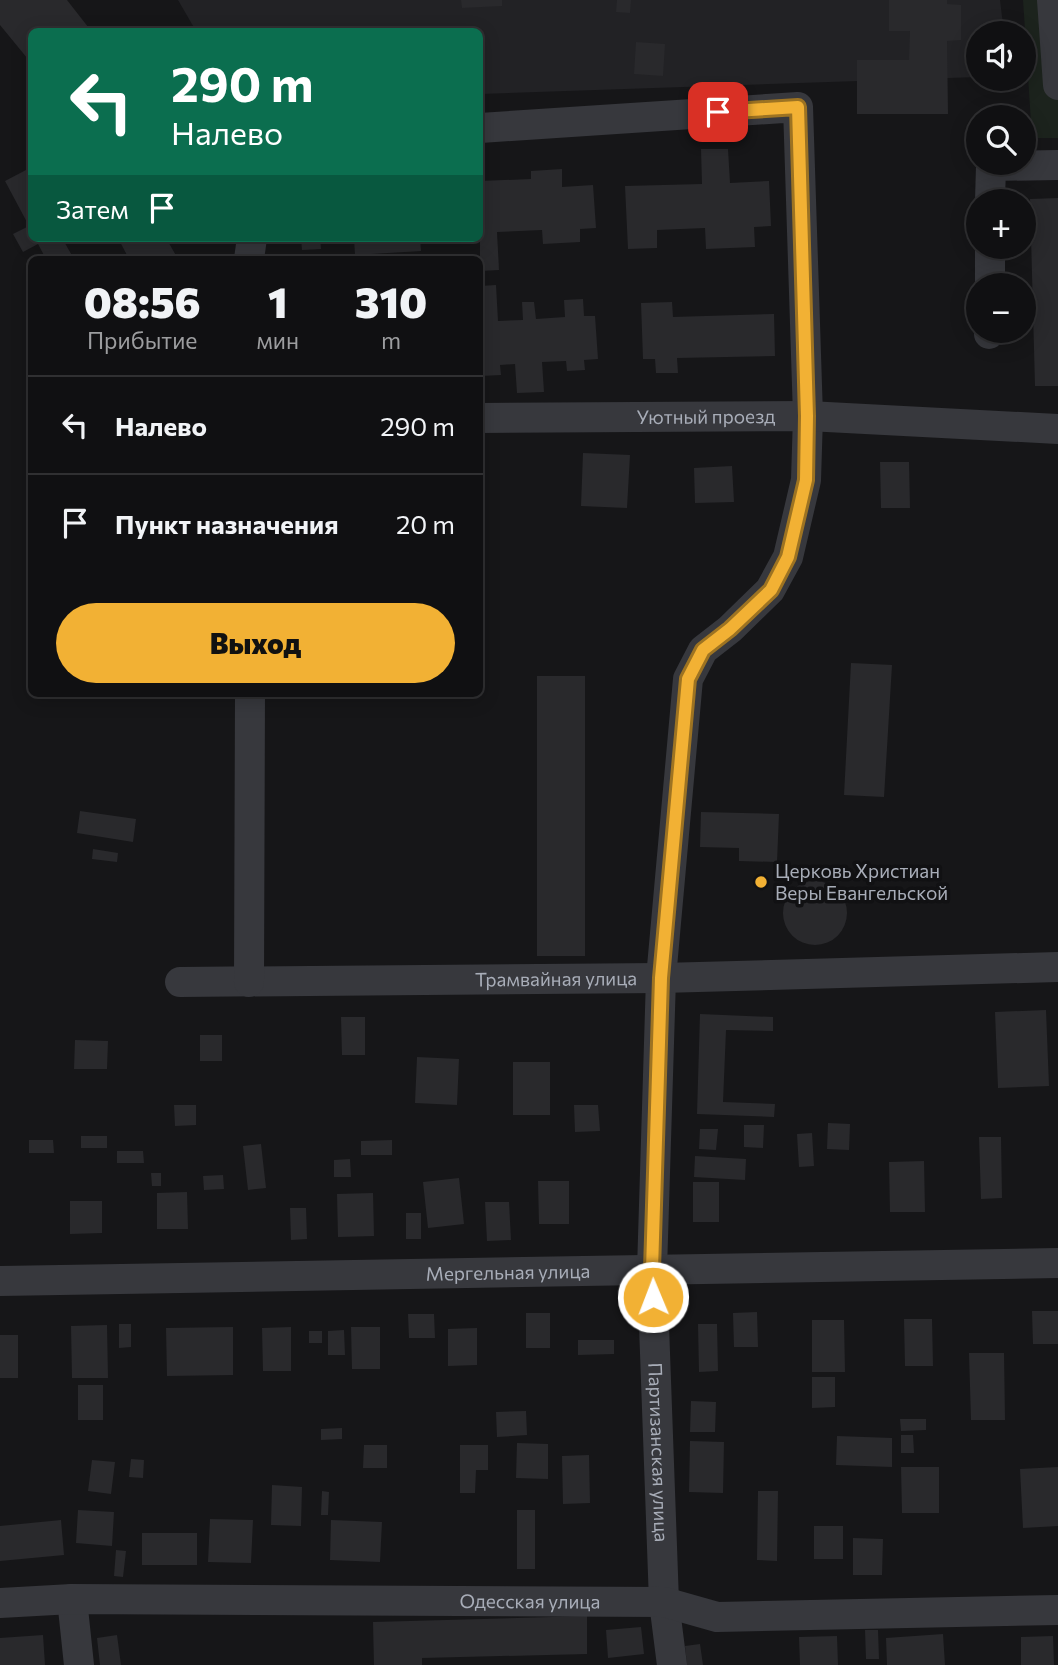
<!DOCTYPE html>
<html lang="ru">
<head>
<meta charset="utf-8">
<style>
	body { margin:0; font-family:Commissioner,sans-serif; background:#1e1e20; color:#f1f3f6; height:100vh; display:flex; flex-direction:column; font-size:26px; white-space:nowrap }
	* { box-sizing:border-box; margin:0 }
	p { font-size:23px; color:#9c9d9f }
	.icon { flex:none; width:38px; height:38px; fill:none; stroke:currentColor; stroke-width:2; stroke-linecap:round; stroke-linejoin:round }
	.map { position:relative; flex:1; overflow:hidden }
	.sheet { position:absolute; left:28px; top:256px; width:455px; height:441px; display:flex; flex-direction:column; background:#101012; border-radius:10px; box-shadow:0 4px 18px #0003,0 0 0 2px #303032 }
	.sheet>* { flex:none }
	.hud { position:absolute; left:28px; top:28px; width:455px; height:214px; border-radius:10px; box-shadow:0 4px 18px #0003,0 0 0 2px #303032; background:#0b6e4f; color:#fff; overflow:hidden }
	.buttons { position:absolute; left:966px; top:21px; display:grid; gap:14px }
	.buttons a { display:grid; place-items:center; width:70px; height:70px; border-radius:50%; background:#101012; box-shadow:0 4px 18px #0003,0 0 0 2px #303032; font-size:35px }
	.pin { position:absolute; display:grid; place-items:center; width:60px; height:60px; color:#fff; margin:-30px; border-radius:14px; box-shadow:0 4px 10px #0006 }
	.me { position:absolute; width:77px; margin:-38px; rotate:359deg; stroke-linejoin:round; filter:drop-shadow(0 0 5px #0008) }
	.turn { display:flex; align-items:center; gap:24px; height:147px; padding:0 28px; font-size:32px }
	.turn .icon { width:91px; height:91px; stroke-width:2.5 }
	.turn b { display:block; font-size:49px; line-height:60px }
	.then { display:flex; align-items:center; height:66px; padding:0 28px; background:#0003; gap:14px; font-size:26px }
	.eta { display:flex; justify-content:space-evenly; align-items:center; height:119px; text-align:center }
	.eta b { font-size:42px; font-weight:800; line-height:49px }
	.primary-button { display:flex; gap:14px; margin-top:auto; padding:14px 28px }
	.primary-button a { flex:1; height:80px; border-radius:42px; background:#f2b134; color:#111; font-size:28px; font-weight:800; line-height:80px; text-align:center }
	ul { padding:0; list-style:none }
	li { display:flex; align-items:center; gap:21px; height:98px; padding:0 28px; border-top:2px solid #303032 }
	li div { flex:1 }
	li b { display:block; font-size:26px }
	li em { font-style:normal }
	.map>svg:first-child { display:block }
</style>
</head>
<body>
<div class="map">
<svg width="1058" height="1665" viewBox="0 0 1058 1665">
	<rect width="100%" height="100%" fill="#161618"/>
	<path fill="#222225" d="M178 0H1000L1004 33H978V77L480 94V32L196 31Z"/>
	<path fill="#1c231d" d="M1023 0H1058V138H1032Z"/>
	<path fill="#29292c" d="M0 0H67L92 32H32V64L0 25Z
		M461 0H502V6L462 8Z
		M617 0H631L630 13 616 12Z
		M889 0H947V4L961 5V40L947 41 948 114H857V60H909L910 31H889Z
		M636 42 665 44 663 76 634 74Z
		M701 149H728L730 183 769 181 771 226 754 227 755 247 706 249 705 228 657 230V248L628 249 625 186 702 184Z
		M562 169V187L593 185 596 228 580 229V242L543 244 542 230 497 232 499 270 480 271V181L531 179V171Z
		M26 170 32 180V238H62L74 259H46L38 244 23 252 13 234 29 226 5 181Z
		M1058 198V386H1035L1030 199Z
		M118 238H166L178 259H129Z
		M301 238H320L321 249 302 250Z
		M354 238H420L421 251 355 255Z
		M496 285 498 321 523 320 522 302H534L536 319 565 317 564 300 583 299 584 316H595L598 359 584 360 585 370 567 371 566 361 542 362 544 392 517 393 515 364 500 365 501 375 481 376 480 286Z
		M672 302 673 317 774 314 775 356 677 358 678 373H656L655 359H643L641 303Z
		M583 453 630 455 627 508 581 506Z
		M880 462H909L910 508H881Z
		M732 466 734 502 695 503 694 468Z
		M851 663 892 665 884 797 844 795Z
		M537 676H585V956H537Z
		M80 811 136 819 133 842 77 833Z
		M701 812 779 814 777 862 739 861V848L700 847Z
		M93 849 118 853 117 862 92 859Z
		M783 913a32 32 0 1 1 64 0a32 32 0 1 1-64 0Z
		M1046 1010 1049 1086 998 1088 995 1012Z
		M700 1014 773 1017V1031L726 1030 723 1102 775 1104 774 1117 697 1114Z
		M341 1017H365V1055H342Z
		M200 1035H222V1061H200Z
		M75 1040 108 1041 107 1069H74Z
		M417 1057 459 1059 457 1105 415 1103Z
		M513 1062H550V1115H513Z
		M174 1105H196V1125L175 1126Z
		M574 1105H598L600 1131 575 1132Z
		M828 1123 850 1124 849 1150 827 1149Z
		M744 1125H764L763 1148 744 1147Z
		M700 1129H718L716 1150 699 1149Z
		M812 1133 814 1166 799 1167 797 1134Z
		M81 1136H107V1148H81Z
		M979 1137H1001L1002 1198 981 1199Z
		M29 1140H53L54 1153H29Z
		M392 1140V1155H361V1141Z
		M261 1144 266 1188 248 1190 243 1146Z
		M117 1151H143L144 1163H117Z
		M695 1156 746 1159 745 1180 694 1177Z
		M350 1159 351 1177H334V1160Z
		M924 1161 925 1212H890L889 1162Z
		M151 1173H161V1186H152Z
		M223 1175 224 1189 204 1190 203 1176Z
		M459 1178 464 1224 428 1228 423 1182Z
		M538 1181H569V1224H539Z
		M693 1182H719V1222H693Z
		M187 1192 188 1229H157V1193Z
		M373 1193 374 1236 338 1237 337 1194Z
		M70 1201H102V1233L70 1234Z
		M485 1202H509L511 1240 487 1241Z
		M290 1208H306L307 1239 291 1240Z
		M406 1213H421V1239H406Z
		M1032 1311H1058V1344H1033Z
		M757 1312 758 1347H734L733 1313Z
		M526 1313H550V1348H526Z
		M408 1314H434L435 1338H409Z
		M904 1319H932L933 1366H905Z
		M812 1320H844L845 1372H812Z
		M119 1324H131V1347L119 1348Z
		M698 1324H717L718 1371 699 1372Z
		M107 1325 108 1378H72L71 1326Z
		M233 1327V1375L167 1376 166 1328Z
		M291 1327V1371H263L262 1328Z
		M351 1327H380V1369H352Z
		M477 1328V1365L448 1366V1329Z
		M344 1330 345 1355H328V1331Z
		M309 1331H322V1343H309Z
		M0 1335H18V1378H0Z
		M578 1340H614V1354L578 1355Z
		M969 1353H1004L1005 1420H971Z
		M812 1377H835V1407L812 1408Z
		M78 1385H103V1420H78Z
		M691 1401 716 1402 715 1432H690Z
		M526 1411 527 1435 497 1437 496 1412Z
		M900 1419H926V1430L901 1431Z
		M342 1428V1439L321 1440V1429Z
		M901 1435H913L914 1453H901Z
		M837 1436 892 1438V1467L836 1465Z
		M690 1441 724 1442 723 1493 689 1492Z
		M517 1443 548 1444V1479L516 1478Z
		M364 1445H387V1468H363Z
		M460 1445H488V1470H476L475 1493H460Z
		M589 1455 590 1503 563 1504 562 1456Z
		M131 1459 144 1460 143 1478 129 1477Z
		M92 1460 115 1462 111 1494 88 1491Z
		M901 1467H939V1513H902Z
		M1058 1467V1526L1023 1528 1020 1469Z
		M272 1485 302 1487 301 1526 271 1525Z
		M322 1491 329 1492 328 1515H321Z
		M758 1491H778L777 1561 757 1560Z
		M78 1510 114 1512 112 1546 76 1543Z
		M517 1510H535V1569H517Z
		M210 1519 253 1520 251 1563 208 1562Z
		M61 1520 64 1555 0 1561V1526Z
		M331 1520 382 1522 380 1562 330 1560Z
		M814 1526H843V1559H814Z
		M142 1533H197V1565H142Z
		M853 1538 883 1539 882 1575H853Z
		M116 1550 126 1551 123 1577 114 1576Z
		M587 1616V1654L422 1658V1665H374L373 1622Z
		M641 1627 644 1654 608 1658 606 1630Z
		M865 1630H878L879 1659H866Z
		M943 1634 945 1665H887L886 1638Z
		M43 1635 45 1665H0V1638Z
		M117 1635 121 1665H100L97 1638Z
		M837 1636 838 1665H800L799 1637Z
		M1053 1636 1054 1665H1021V1637Z
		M700 1644 703 1665H687L685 1646Z"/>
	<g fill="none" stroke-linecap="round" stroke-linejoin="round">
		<g stroke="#37383d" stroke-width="30">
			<path d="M1052 0 1058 85"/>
			<path id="s1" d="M480 128 798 107 808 416 806 480 788 557 770 590 730 629 703 650 688 679 661 978 652 1270 664 1602 672 1665"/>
			<path d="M990 201 991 166 1058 165"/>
			<path d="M249 259 252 238"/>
			<path d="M990 285V247"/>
			<path d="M989 334V331"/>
			<path id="s2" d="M480 418 808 416 1058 429"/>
			<path id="s3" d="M180 982 661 978 1058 967"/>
			<path d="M249 982 250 693"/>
			<path id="s4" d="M0 1281 1058 1263"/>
			<path d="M72 1599 79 1665"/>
			<path id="s5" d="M0 1603 72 1599 664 1602 717 1617 1058 1610"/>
		</g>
	</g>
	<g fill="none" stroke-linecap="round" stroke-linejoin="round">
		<defs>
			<path id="route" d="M653 1297 652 1270 661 978 688 679 703 650 730 629 771 590 788 557 806 480 807 416 798 107 718 112"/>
		</defs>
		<use href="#route" stroke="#9d7322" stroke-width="18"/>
		<use href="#route" stroke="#f2b134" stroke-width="12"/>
	</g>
	<circle fill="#f2b134" stroke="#111113" stroke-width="2.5" cx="761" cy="882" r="7"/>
	<g text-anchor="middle" stroke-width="7" stroke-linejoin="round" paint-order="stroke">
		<g font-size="19" fill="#a8adb8" stroke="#111113">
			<text dy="7" stroke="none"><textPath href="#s2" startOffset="226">Уютный проезд</textPath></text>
			<text dy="7" stroke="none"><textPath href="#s3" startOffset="376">Трамвайная улица</textPath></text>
			<text dy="7" stroke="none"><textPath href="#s4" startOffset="508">Мергельная улица</textPath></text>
			<text dy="7" stroke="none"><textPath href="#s1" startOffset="1706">Партизанская улица</textPath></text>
			<text dy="7" stroke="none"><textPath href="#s5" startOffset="530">Одесская улица</textPath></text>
		</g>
		<g font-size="19" fill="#a8adb8" stroke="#111113" text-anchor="start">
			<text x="775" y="878">Церковь Христиан<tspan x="775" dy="22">Веры Евангельской</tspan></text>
		</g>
	</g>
</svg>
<div class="buttons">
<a><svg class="icon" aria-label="sound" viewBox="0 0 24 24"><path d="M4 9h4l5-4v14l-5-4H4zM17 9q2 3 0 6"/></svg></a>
<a><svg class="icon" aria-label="search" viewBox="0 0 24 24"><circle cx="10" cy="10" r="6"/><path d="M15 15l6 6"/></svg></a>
<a>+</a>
<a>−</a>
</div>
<div class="pin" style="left:718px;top:112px;background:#d93025"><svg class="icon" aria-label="arrive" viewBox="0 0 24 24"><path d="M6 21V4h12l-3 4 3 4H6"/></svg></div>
<svg class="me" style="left:653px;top:1297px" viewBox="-20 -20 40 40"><circle r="17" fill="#f2b134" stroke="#fff" stroke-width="3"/><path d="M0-11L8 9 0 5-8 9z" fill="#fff"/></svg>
<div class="hud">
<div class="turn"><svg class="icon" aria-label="left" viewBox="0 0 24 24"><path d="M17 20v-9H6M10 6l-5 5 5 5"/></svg><div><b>290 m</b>Налево</div></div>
<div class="then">Затем<svg class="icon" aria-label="arrive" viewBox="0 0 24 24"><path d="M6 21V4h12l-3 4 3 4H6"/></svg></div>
</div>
<section class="sheet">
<div class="eta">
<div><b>08:56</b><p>Прибытие</p></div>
<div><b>1</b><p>мин</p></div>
<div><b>310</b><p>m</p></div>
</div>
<ul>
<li><svg class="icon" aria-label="left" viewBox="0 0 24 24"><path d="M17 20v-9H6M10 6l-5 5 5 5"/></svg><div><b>Налево</b></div><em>290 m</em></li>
<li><svg class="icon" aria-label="arrive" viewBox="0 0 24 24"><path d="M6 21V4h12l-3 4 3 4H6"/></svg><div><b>Пункт назначения</b></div><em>20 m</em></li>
</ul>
<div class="primary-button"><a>Выход</a></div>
</section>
</div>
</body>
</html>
